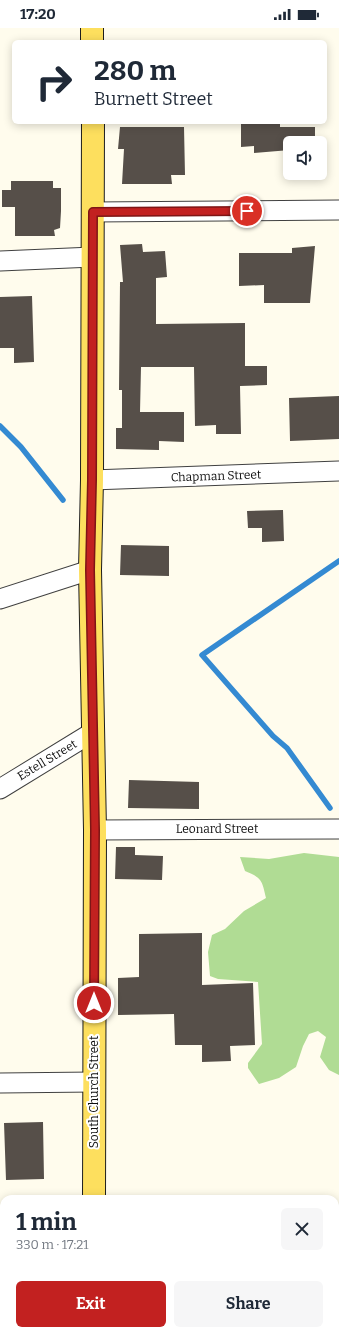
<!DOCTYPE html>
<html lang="en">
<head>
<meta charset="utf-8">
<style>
	body { margin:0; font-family:Bitter,serif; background:#f6f6f7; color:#1f2937; height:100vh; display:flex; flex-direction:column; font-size:15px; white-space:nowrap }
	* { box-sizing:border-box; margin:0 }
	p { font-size:13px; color:#747a83 }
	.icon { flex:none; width:22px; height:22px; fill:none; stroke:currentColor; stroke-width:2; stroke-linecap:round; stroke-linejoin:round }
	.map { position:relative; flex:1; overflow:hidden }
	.panel { position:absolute; left:0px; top:1167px; width:339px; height:140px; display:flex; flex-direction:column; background:#fff; border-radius:12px 12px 0 0; box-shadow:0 2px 10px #0003 }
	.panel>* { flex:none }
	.guide { position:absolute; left:12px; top:12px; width:315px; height:84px; border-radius:6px; box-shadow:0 2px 10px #0003; background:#fff; color:#1f2937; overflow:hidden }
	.fabs { position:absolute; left:283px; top:108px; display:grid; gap:8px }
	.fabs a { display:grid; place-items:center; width:44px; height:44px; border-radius:6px; background:#fff; box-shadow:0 2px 10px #0003; font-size:20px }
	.pin { position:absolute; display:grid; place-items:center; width:34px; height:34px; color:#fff; margin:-17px; border:2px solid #fff; border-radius:50%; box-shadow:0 1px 4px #0007 }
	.me { position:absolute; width:44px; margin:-22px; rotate:0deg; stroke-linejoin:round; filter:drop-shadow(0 0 3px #0008) }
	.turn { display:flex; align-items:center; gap:14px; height:84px; padding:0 16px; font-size:18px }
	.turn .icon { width:52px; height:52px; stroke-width:2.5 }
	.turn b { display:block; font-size:28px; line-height:34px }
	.round { display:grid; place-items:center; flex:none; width:42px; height:42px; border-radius:6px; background:#f6f6f7 }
	.headline { display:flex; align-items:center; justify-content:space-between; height:68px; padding:0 16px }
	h1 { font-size:24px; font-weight:700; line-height:30px }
	.button { display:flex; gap:8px; margin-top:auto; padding:8px 16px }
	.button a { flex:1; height:46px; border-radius:6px; background:#c22120; color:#fff; font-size:16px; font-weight:700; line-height:46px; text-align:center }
	.button a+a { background:#f6f6f7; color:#1f2937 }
	.status { display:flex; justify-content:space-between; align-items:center; height:28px; padding:0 20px; background:#fff; direction:ltr }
	.status svg { height:11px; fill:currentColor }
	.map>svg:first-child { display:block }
</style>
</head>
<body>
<div class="status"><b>17:20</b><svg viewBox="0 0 49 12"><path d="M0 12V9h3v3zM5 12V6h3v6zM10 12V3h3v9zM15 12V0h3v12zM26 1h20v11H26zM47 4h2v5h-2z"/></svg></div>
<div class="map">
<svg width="339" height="1307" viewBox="0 0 339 1307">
	<rect width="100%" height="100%" fill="#fffced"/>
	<path fill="#b0dc94" d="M304 825 339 829V1047L329 1042 320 1029 326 1009 318 1003 309 1006 303 1018 296 1039 279 1050 259 1056 248 1040V1035L262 1016 258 954 218 951 210 948 208 924 212 907 225 901 244 883 266 870C262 852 262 850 245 843L240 829 269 831Z"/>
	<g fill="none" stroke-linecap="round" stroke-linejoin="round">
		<path stroke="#348ad2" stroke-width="5.5" d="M0 398 21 419 63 472
			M330 780 287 720 273 708 202 627 339 533"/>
	</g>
	<path fill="#564f49" d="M241 94H280V99H315V115H290V122L254 125V118L241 119Z
		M120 99H184L185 147H171L172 156H122L124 121H118Z
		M11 153H53V160H61V183L60 200 54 202 55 208H15V179H2V162H11Z
		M142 216 143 224 165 223 167 249 156 250V296L245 295V338H267V357L240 358 241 406H216V397L195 398 194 339H141L140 384H184V414L159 413V422L116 421V400H122V362H119L120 254H123L120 217Z
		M315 218 310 275H264V257L239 258V225H292V220Z
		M32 268 34 334 14 335V320H0V269Z
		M339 368V411L290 413 289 370Z
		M283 482 284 513 262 514V500H248L247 483Z
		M121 517 169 518V548L120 547Z
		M129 752 199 754V781L128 780Z
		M116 819H135V827L163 828 162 852 115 851Z
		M202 905V957L253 955 255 1017 230 1018 231 1033 202 1034V1017H175L174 986 118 987V950L139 949V906Z
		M43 1094 44 1151 6 1152 4 1095Z"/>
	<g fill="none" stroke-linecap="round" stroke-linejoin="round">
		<defs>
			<path id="minor" d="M93 184 339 182
				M0 233 93 229
				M92 452 339 443
				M0 571 90 542
				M0 761 93 704
				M95 802 339 801
				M0 1055 94 1054
				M0 1272H4
				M335 1283H339"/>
			<path id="major" d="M92 0V14
				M93 94 92 452 90 542 95 802 94 1171
				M95 1303V1307"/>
		</defs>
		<use href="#minor" stroke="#404040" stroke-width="21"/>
		<use href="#major" stroke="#1e1e1e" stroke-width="24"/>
		<use href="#minor" stroke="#fff" stroke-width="19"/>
		<use href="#major" stroke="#fddf5e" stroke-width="22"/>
	</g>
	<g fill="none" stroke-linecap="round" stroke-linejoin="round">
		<defs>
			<path id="route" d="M94 975 95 802 90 542 92 452 93 184 247 183"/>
		</defs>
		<use href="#route" stroke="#7e1515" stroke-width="10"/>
		<use href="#route" stroke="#c22120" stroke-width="7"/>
	</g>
	<g text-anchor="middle" stroke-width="4" stroke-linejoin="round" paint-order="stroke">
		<g font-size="12" fill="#0d0d0d" stroke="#fff">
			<text transform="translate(216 448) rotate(-2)" y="4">Chapman Street</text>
			<text transform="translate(47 732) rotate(-31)" y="4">Estell Street</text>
			<text x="217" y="805">Leonard Street</text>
			<text transform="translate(94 1064) rotate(-90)" y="4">South Church Street</text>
		</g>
	</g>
</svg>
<div class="fabs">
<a><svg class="icon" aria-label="sound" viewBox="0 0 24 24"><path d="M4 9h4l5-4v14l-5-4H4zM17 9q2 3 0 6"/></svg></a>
</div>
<div class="pin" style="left:247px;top:183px;background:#d93025"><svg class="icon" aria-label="arrive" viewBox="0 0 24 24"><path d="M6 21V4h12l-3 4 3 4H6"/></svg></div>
<svg class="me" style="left:94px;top:975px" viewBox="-20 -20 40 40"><circle r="17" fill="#c22120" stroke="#fff" stroke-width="3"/><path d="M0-11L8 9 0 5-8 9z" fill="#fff"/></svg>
<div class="guide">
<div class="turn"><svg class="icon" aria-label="right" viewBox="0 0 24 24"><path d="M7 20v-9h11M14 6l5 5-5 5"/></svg><div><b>280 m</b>Burnett Street</div></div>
</div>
<section class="panel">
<div class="headline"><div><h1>1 min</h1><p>330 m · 17:21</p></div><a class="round"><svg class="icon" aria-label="close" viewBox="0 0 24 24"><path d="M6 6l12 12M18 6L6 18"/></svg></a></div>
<div class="button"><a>Exit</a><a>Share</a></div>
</section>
</div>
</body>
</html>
